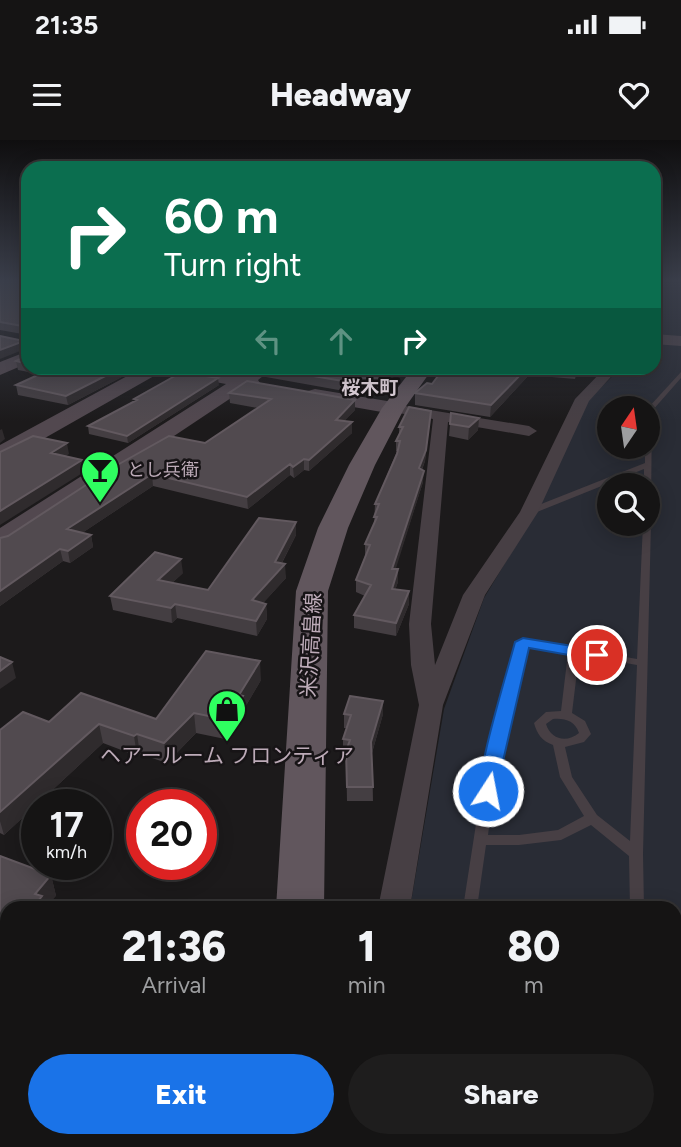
<!DOCTYPE html>
<html lang="en">
<head>
<meta charset="utf-8">
<style>
	body { margin:0; font-family:Figtree,"Noto Sans JP",sans-serif; background:#1e1d1d; color:#f1f3f6; height:100vh; display:flex; flex-direction:column; font-size:26px; white-space:nowrap }
	* { box-sizing:border-box; margin:0 }
	p { font-size:23px; color:#9d9ea0 }
	.icon { flex:none; width:38px; height:38px; fill:none; stroke:currentColor; stroke-width:2; stroke-linecap:round; stroke-linejoin:round }
	.map { position:relative; flex:1; overflow:hidden }
	.side { position:absolute; left:0px; top:761px; width:682px; height:247px; display:flex; flex-direction:column; background:#151414; border-radius:21px 21px 0 0; box-shadow:0 4px 18px #0003,0 0 0 2px #343334 }
	.side>* { flex:none }
	.hud { position:absolute; left:21px; top:21px; width:640px; height:214px; border-radius:21px; box-shadow:0 4px 18px #0003,0 0 0 2px #343334; background:#0b6e4f; color:#fff; overflow:hidden }
	.needle { width:46px; rotate:13deg }
	.fabs { position:absolute; left:597px; top:256px; display:grid; gap:14px }
	.fabs a { display:grid; place-items:center; width:63px; height:63px; border-radius:50%; background:#151414; box-shadow:0 4px 18px #0003,0 0 0 2px #343334; font-size:35px }
	.speed { position:absolute; left:21px; top:649px; display:flex; gap:14px; font-size:35px; font-weight:700; text-align:center }
	.speed>* { display:grid; place-content:center; width:91px; height:91px; border-radius:50%; background:#151414; box-shadow:0 4px 18px #0003,0 0 0 2px #343334; line-height:1 }
	.speed small { font-size:18px; font-weight:400 }
	.speed .limit { border:10px solid #d22; background:#fff; color:#111 }
	.pin { position:absolute; display:grid; place-items:center; width:60px; height:60px; color:#fff; margin:-30px; border:4px solid #fff; border-radius:50%; box-shadow:0 2px 7px #0007 }
	.me { position:absolute; width:77px; margin:-38px; rotate:11deg; stroke-linejoin:round; filter:drop-shadow(0 0 5px #0008) }
	.turn { display:flex; align-items:center; gap:24px; height:147px; padding:0 28px; font-size:32px }
	.turn .icon { width:91px; height:91px; stroke-width:2.5 }
	.turn b { display:block; font-size:49px; line-height:60px }
	.lanes { display:flex; align-items:center; height:66px; padding:0 28px; background:#0003; justify-content:center; gap:35px; direction:ltr }
	.lanes .off { opacity:.35 }
	.eta { display:flex; justify-content:space-evenly; align-items:center; height:119px; text-align:center }
	.eta b { font-size:42px; font-weight:800; line-height:49px }
	.primary-button { display:flex; gap:14px; margin-top:auto; padding:14px 28px }
	.primary-button a { flex:1; height:80px; border-radius:42px; background:#1a73e8; color:#fff; font-size:28px; font-weight:800; line-height:80px; text-align:center }
	.primary-button a+a { background:#1e1d1d; color:#f1f3f6 }
	.status { display:flex; justify-content:space-between; align-items:center; height:49px; padding:0 35px; background:#151414; direction:ltr }
	.status svg { height:19px; fill:currentColor }
	header { display:flex; justify-content:space-between; align-items:center; height:91px; padding:0 28px; background:#151414; font-size:32px; font-weight:800 }
	.map>svg:first-child { display:block }
</style>
</head>
<body>
<div class="status"><b>21:35</b><svg viewBox="0 0 49 12"><path d="M0 12V9h3v3zM5 12V6h3v6zM10 12V3h3v9zM15 12V0h3v12zM26 1h20v11H26zM47 4h2v5h-2z"/></svg></div>
<header><svg class="icon" aria-label="menu" viewBox="0 0 24 24"><path d="M4 6h16M4 12h16M4 18h16"/></svg>Headway<svg class="icon" aria-label="heart" viewBox="0 0 24 24"><path d="M12 20l-8-8c-3-5 5-10 8-4 3-6 11-1 8 4z"/></svg></header>
<div class="map">
<svg width="681" height="1007" viewBox="0 0 681 1007">
	<rect width="100%" height="100%" fill="#1c1a1b"/>
	<path fill="#292c35" fill-rule="evenodd" d="M655 140H681V1007H377L378 1001H676V768H410L444 569 484 458 540 365 586 262 621 228H654ZM609 268H648V306H609ZM609 345H648V383H609Z"/>
	<g fill="none" stroke-linecap="round" stroke-linejoin="round">
		<path fill="#473f44" fill-rule="evenodd" d="M681 232V238L652 271 651 367H648V345H644V329L532 374H526V370L645 323V306H648V268Z
			M648 381 651 383 643 714 644 768H630L629 716 591 685 561 700 519 705H486L477 768H463L485 626 518 502 523 499 637 519 643 383H648ZM527 506 568 513 561 571 546 572 534 583C537 594 542 601 553 605L560 637 584 676 558 690 519 695H488L497 626ZM579 515 637 525 630 701 597 675 572 637 565 607 584 602 591 594 585 581 572 573ZM553 579C565 578 575 581 579 593 567 603 551 600 546 584Z
			M633 1001H651V1007H633Z"/>
		<path fill="#473f44" fill-rule="evenodd" d="M605 228H619L589 261 538 372 485 455 443 565 410 768H378L419 565 411 525 409 484 433 279 393 272 386 268 393 264 529 286 537 291 529 296 448 282 431 484 435 525 463 455 520 372 575 259Z"/>
		<path fill="#52484f" fill-rule="evenodd" d="M654 194 681 196V206L654 204Z
			M28 211V223L0 235V222Z
			M142 228H195L240 235 252 228H273L258 240 260 243 257 247 246 248 9 406 0 408V388L226 244 161 232 8 319 0 321V305Z
			M315 249 393 262 400 264 403 268 400 272 393 274 308 259 305 255 308 251Z"/>
		<path fill="#61565d" fill-rule="evenodd" d="M413 228H433L404 269 375 325 348 388 328 451 324 768H276L296 451 318 388 349 325 382 268Z
			M0 827 7 829V877L0 874Z
			M262 1001H384L387 1007H261Z"/>
	</g>
	<path fill="#443e42" d="M0 140H28V195L0 190Z
		M28 215V228H139L68 265 18 255 16 245 39 234 18 230 16 221Z
		M209 228H248L239 232Z
		M266 228H397V234L372 256 266 237Z
		M467 228H578L575 239 529 235 490 277 415 265V253L432 244 466 230Z
		M219 245 128 303 89 294 88 286 135 261 134 259Z
		M229 253 355 270 344 281 352 293 309 331 304 330 294 338 290 335 248 369 153 346 82 393 91 395 93 407 70 423 63 421 0 466V398L8 396 205 303 258 268 230 263Z
		M451 273 479 278 478 290 468 300 449 296Z
		M430 281 425 321 422 330 423 342 395 429 398 442 395 450 409 464 396 496 354 488V475L365 456 356 452V440L365 416V404L374 385 375 364 397 311H396V301L399 295V287Z
		M296 382V395L282 423 286 438 263 463 266 464 267 479 257 496 177 478 172 483 113 470 110 456 183 433 172 443 208 450Z
		M261 540 244 569 245 576 230 600 196 593 167 623 140 614 137 616 103 603 4 695 0 693V590L49 582 156 579Z
		M383 561V574L372 613 373 661H347L346 613H343V599L347 588H344V574Z
		M0 716 51 735 56 756 7 768V826L0 824Z
		M0 883 7 886V997L0 994Z
		M17 1001H107L104 1007H32Z"/>
	<path fill="#2f2b2d" d="M24 201 25 209 0 219V210Z
		M121 228H139L68 265 66 256Z
		M239 228H248L239 232Z
		M391 228H397V234L372 256V246Z
		M527 228H530L529 235 490 277 491 265Z
		M218 238 219 245 128 303 127 296Z
		M355 260V270L336 290V280Z
		M431 271 425 321 418 339 419 328Z
		M479 278 478 290 468 300 469 287Z
		M352 282V293L309 331V320Z
		M2 289 5 299 0 303V290Z
		M67 303 69 314 54 324 51 313Z
		M304 319V330L294 338 293 327Z
		M82 320 84 332 0 385V371Z
		M290 324V335L248 369 247 357Z
		M424 331 423 342 392 441V429Z
		M152 334 153 346 70 401 67 389Z
		M296 382V395L276 434 285 424 286 438 253 474 252 460 275 422Z
		M91 395 93 407 70 423 68 411Z
		M60 409 63 421 0 466V451Z
		M181 419 183 433 160 454 158 440Z
		M398 429V442L391 462 392 449Z
		M409 451V464L396 496V483Z
		M175 464 177 478 172 483 171 468Z
		M266 464 267 479 257 496 256 481Z
		M260 521 261 540 244 569 245 576 230 600 228 580 239 555Z
		M12 522 16 538 0 549V531Z
		M383 561V574L371 616V602Z
		M194 573 196 593 167 623 164 603Z
		M99 584 103 603 4 695 0 681V672Z
		M137 594 140 614 137 616 134 596Z
		M51 735 56 756 46 768H36L35 765V754Z
		M93 1001H107L104 1007H90Z"/>
	<path fill="#514a4f" stroke="#62595f" stroke-width="2" d="M0 140H28V187L0 182Z
		M0 196 24 201 0 210Z
		M28 215V224L16 221Z
		M46 228H121L66 256 16 245 51 229Z
		M266 228H394L372 246Z
		M444 228 466 230 467 228H527L491 265 415 253 427 243 432 244Z
		M182 232 218 238 127 296 88 286 137 260 134 259Z
		M247 241 355 260 336 280 352 282 309 320 304 319 293 327 290 324 247 357 152 334 67 389 91 395 68 411 60 409 0 451V398L8 396 112 328 169 296 205 303 271 259 229 253Z
		M409 267 431 271 426 310 419 328 424 331 392 429H398L392 449 409 451 396 483 354 475 371 445 356 440 370 405 365 404 377 377H374L379 364H375L397 314 400 301H396L403 287H399Z
		M451 273 479 278 469 287 450 284Z
		M33 296 67 303 51 313 82 320 0 371V312Z
		M259 378 296 382 275 422 285 424 252 460 266 464 256 481 175 464 171 468 110 456 155 412 181 419 158 440 208 450Z
		M206 511 260 521 239 555 243 556 228 580 194 573 164 603 137 594 134 596 99 584 0 672V590L23 572 49 582 81 553 156 579Z
		M0 517 12 522 0 531Z
		M350 556 383 561 371 602 373 647H347L346 611 350 600 343 599 351 575 344 574Z
		M0 716 51 735 35 754 42 756 35 765 40 766 38 768H40H7V811L0 805Z
		M0 883 7 886V983L0 981Z
		M45 1001H93L90 1007H41Z
		M137 1001H167L185 1007H134Z"/>
	<linearGradient id="sky" x2="0" y2="1"><stop stop-color="#0f0e0f"/><stop offset="0.5" stop-color="#3a3e4a"/><stop offset="1" stop-color="#3a3e4a" stop-opacity="0"/></linearGradient>
	<rect width="681" height="281" fill="url(#sky)"/>
	<path fill="#1a73e8" stroke="#114b97" stroke-width="2" d="M523 498 597 510 605 515 597 520 529 508 495 656H481C473 641 509 526 515 502Z"/>
	<defs>
		<symbol id="bar-pin" viewBox="-11 -11 22 30"><path d="M0 17L-7.5 6A9.5 9.5 0 1 1 7.5 6Z" fill="#2fff60" stroke="#171416"/><path d="M-6-5H6L.8 .8V4.5H3.5V6h-7V4.5H-.8V.8Z" fill="#111"/></symbol>
		<symbol id="shop-pin" viewBox="-11 -11 22 30"><path d="M0 17L-7.5 6A9.5 9.5 0 1 1 7.5 6Z" fill="#2fff60" stroke="#171416"/><path d="M-5-2.5h2.3a2.7 3.5 0 0 1 5.4 0H5L5.5 6h-11ZM-1.5-2.5h3a1.5 2.3 0 0 0-3 0Z" fill="#111"/></symbol>
	</defs>
	<g fill-rule="evenodd">
		<use href="#bar-pin" x="78" y="308" width="44" height="60"/>
		<use href="#shop-pin" x="205" y="547" width="44" height="60"/>
	</g>
	<g text-anchor="middle" stroke-width="5" stroke-linejoin="round" paint-order="stroke">
		<g font-size="18" fill="#bdabb8" stroke="#171416" text-anchor="start">
			<text x="127" y="336">とし兵衛</text>
		</g>
		<g font-size="19" font-weight="bold" fill="#d8ccd5" stroke="#171416">
			<text x="370" y="254">桜木町</text>
		</g>
		<g font-size="21" fill="#bdabb8" stroke="#171416">
			<text transform="translate(311 505) rotate(-87)" y="7">米沢高畠線</text>
		</g>
		<g font-size="21" fill="#bdabb8" stroke="#171416">
			<text x="227" y="623">ヘアールーム フロンティア</text>
		</g>
	</g>
</svg>
<div class="fabs">
<a><svg class="needle" viewBox="-14 -14 28 28"><path d="M0-13l5 13h-10z" fill="#e53935"/><path d="M0 13l5-13h-10z" fill="#9d9ea0"/></svg></a>
<a><svg class="icon" aria-label="search" viewBox="0 0 24 24"><circle cx="10" cy="10" r="6"/><path d="M15 15l6 6"/></svg></a>
</div>
<div class="speed"><div>17<small>km/h</small></div><div class="limit">20</div></div>
<div class="pin" style="left:597px;top:515px;background:#d93025"><svg class="icon" aria-label="arrive" viewBox="0 0 24 24"><path d="M6 21V4h12l-3 4 3 4H6"/></svg></div>
<svg class="me" style="left:488px;top:651px" viewBox="-20 -20 40 40"><circle r="17" fill="#1a73e8" stroke="#fff" stroke-width="3"/><path d="M0-11L8 9 0 5-8 9z" fill="#fff"/></svg>
<div class="hud">
<div class="turn"><svg class="icon" aria-label="right" viewBox="0 0 24 24"><path d="M7 20v-9h11M14 6l5 5-5 5"/></svg><div><b>60 m</b>Turn right</div></div>
<div class="lanes"><svg class="icon off" aria-label="left" viewBox="0 0 24 24"><path d="M17 20v-9H6M10 6l-5 5 5 5"/></svg><svg class="icon off" aria-label="ahead" viewBox="0 0 24 24"><path d="M12 20V5M6 11l6-6 6 6"/></svg><svg class="icon" aria-label="right" viewBox="0 0 24 24"><path d="M7 20v-9h11M14 6l5 5-5 5"/></svg></div>
</div>
<section class="side">
<div class="eta">
<div><b>21:36</b><p>Arrival</p></div>
<div><b>1</b><p>min</p></div>
<div><b>80</b><p>m</p></div>
</div>
<div class="primary-button"><a>Exit</a><a>Share</a></div>
</section>
</div>
</body>
</html>
